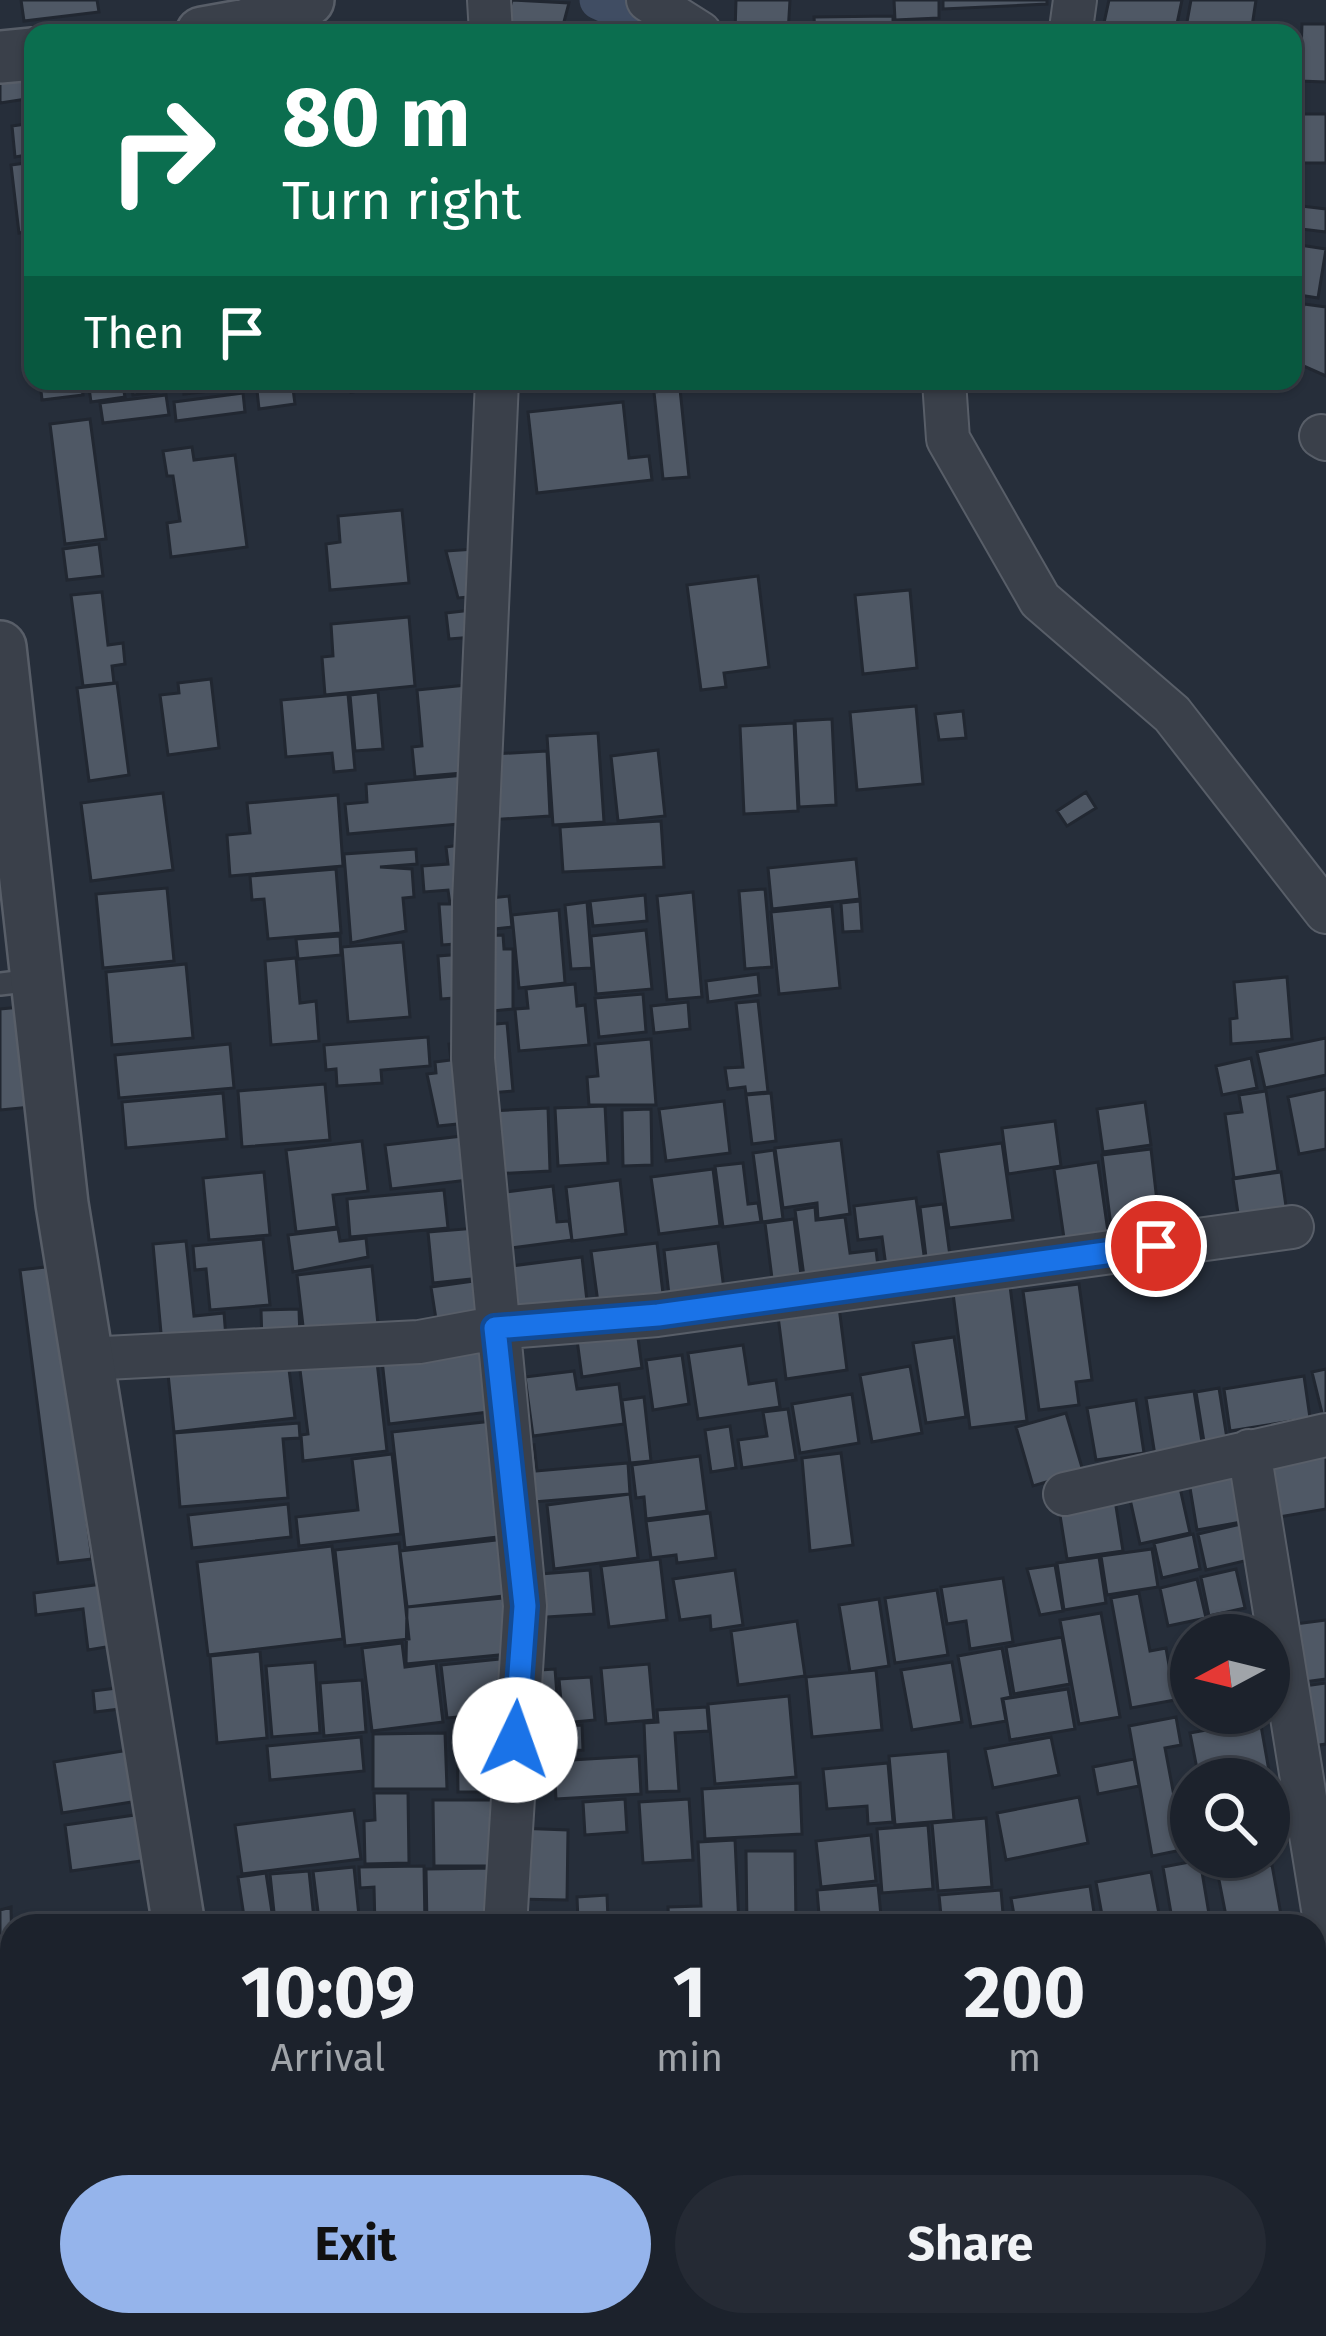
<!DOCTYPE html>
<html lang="en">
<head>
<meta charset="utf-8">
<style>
	body { margin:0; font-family:"Fira Sans",sans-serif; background:#252a34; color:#f1f3f6; height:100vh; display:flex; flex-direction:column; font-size:45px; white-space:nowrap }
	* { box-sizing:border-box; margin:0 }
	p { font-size:39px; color:#a0a4a9 }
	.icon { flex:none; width:66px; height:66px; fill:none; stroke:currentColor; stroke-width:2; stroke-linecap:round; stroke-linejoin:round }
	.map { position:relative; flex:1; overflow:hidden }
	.panel { position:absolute; left:0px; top:1914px; width:1326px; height:423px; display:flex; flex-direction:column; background:#1c222c; border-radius:36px 36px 0 0; box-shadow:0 3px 9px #0004,0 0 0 3px #3a3f48 }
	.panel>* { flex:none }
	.banner { position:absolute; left:24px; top:24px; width:1278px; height:366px; border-radius:24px; box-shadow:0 3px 9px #0004,0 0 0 3px #3a3f48; background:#0b6e4f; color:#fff; overflow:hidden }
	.needle { width:78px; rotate:263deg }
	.tools { position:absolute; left:1170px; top:1614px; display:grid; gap:24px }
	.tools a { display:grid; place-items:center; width:120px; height:120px; border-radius:50%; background:#1c222c; box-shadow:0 3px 9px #0004,0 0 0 3px #3a3f48; font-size:60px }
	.pin { position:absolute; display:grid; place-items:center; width:102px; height:102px; color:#fff; margin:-51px; border:6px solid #fff; border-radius:50%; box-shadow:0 3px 12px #0007 }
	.me { position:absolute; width:132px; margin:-66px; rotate:3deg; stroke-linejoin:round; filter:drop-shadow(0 0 9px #0008) }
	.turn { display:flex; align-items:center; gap:42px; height:252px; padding:0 60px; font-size:54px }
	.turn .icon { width:156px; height:156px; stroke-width:2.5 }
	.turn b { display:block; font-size:84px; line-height:102px }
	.then { display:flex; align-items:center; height:114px; padding:0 60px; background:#0003; gap:24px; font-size:45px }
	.eta { display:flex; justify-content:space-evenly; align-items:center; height:204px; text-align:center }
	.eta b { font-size:72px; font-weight:700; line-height:84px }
	.button { display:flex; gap:24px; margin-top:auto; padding:24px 60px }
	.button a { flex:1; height:138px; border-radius:72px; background:#95b4eb; color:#111; font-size:48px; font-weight:700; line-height:138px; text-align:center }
	.button a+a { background:#252a34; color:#f1f3f6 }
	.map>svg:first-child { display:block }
</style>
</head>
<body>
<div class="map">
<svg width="1326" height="2336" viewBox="0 0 1326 2336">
	<rect width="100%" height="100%" fill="#262e3a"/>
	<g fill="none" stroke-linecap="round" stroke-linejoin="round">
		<path stroke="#404d63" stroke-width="39" d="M599 0 671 33"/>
	</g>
	<path fill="#4f5865" stroke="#212731" stroke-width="3" d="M21 0H97L99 12 24 21Z
		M512 0 569 3 561 33H503Z
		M736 0H790L788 33H735Z
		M894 0H939V18L895 20Z
		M943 0H1047V4L943 9Z
		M1109 0H1182L1175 33 1104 23Z
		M1191 0H1256L1251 33H1185Z
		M893 16V33H815L814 17Z
		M1302 24H1326V82L1300 81Z
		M33 76V98L0 103V80Z
		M1303 114H1326V163H1303Z
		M33 123V154L15 157 12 126Z
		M33 162V231L19 233 11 165Z
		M1293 205 1326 209V232L1293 228Z
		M1293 244 1326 249 1318 298 1293 294Z
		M1304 304 1326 307V376L1295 362Z
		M40 381H81L83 395 42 400Z
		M88 381H122L125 397 91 402Z
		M131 381H170L171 390 133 395Z
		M183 381H251V386L184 394Z
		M256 381H292L295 404 259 409Z
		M350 381H406V385L351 392Z
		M680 389 689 477 663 479 654 392Z
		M243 393 245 412 176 421 174 402Z
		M166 395 169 415 103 423 100 403Z
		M623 402 629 458 649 456 652 480 537 493 528 412Z
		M90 419 106 539 65 544 50 424Z
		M192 447 194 460 235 455 247 547 171 557 167 523 180 521 173 476H167L163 451Z
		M402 510 409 583 330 590 326 544 340 542 338 516Z
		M99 544 103 576 67 580 63 549Z
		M475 549 479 596 458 598 446 551Z
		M758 576 769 667 724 673 726 687 701 690 687 585Z
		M910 590 917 668 863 674 855 595Z
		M102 592 108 645 123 643 125 664 112 666 114 683 83 686 71 595Z
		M472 610 474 637 449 639 446 613Z
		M409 617 415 686 325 695 322 657 333 656 331 624Z
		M211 679 219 748 168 755 160 695 179 693 178 683Z
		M117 683 129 775 89 781 77 688Z
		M467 685 475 772 415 777 412 747 422 746 417 690Z
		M378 692 383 749 355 751 350 695Z
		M348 694 355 770 334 772 332 753 286 757 281 700Z
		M916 706 923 784 857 790 850 712Z
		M963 711 966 738 939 740 935 714Z
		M832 719 836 805 799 807 795 721Z
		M794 723 798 811 744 814 740 726Z
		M598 733 604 822 553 825 547 736Z
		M658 750 665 816 618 821 611 756Z
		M547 751 550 816 488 820 493 754Z
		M465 775 470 823 348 834 345 804 367 802 366 784Z
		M1086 792 1096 808 1067 826 1057 811Z
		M163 793 173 870 91 881 81 803Z
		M338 795 343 866 230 876 227 835 250 833 247 803Z
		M661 821 664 867 563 872 560 827Z
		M460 845 469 943 442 945 439 904H450L448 890 424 892 422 866 448 864 446 847Z
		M416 849 417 864 380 867 412 869 414 897 403 898 406 931 351 943 344 854Z
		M856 859 860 899 772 909 768 868Z
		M336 869 341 933 268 939 264 899 252 900 250 876Z
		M167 888 174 961 103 968 96 894Z
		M765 889 772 967 745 969 739 891Z
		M693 892 702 997 667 1000 657 896Z
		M645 895 647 921 593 926 590 901Z
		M509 896 512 927 485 930 481 899Z
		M860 901 862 931 843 932 841 903Z
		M587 902 592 968 571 969 565 905Z
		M832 906 840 988 779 994 771 912Z
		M559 910 565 983 519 988 512 915Z
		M646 930 652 989 596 994 591 936Z
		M503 935 504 949H513V1009L482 1012V936Z
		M340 936 341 955 298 959 296 939Z
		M403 942 410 1017 348 1022 342 947Z
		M464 954 468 997 441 999 438 956Z
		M296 958 300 1003 316 1001 319 1041 271 1045 265 961Z
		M186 964 193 1038 112 1045 106 972Z
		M758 974 760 995 708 1002 706 981Z
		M1287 977 1292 1039 1231 1044 1230 1019 1237 1018 1234 982Z
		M575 984 577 1006 585 1005 589 1045 519 1051 515 1009 528 1008 526 989Z
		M643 994 646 1032 599 1037 595 998Z
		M758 1001 768 1092 746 1094 745 1087 728 1089 725 1068 743 1067 736 1003Z
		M688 1002 690 1029 654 1033 651 1006Z
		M32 1006 42 1106 0 1110V1009Z
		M507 1023 513 1091 490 1093 484 1025Z
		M428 1037 430 1066 381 1070 382 1083 337 1086 336 1069 326 1070 324 1045Z
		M1326 1038V1075L1265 1088 1257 1052Z
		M651 1039 656 1105H589L587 1077 598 1076 595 1044Z
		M467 1042 477 1122 438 1126 427 1074 436 1073 435 1062 451 1060 449 1044Z
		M230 1044 234 1088 119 1098 115 1055Z
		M1251 1058 1257 1088 1222 1095 1216 1066Z
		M325 1084 330 1140 242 1147 238 1091Z
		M1326 1089V1149L1299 1154 1288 1097Z
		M1266 1091 1278 1171 1234 1178 1225 1114 1242 1112 1239 1095Z
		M223 1093 227 1139 126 1148 122 1102Z
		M771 1093 776 1141 752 1144 746 1095Z
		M724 1101 730 1153 666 1161 659 1109Z
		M1145 1102 1151 1145 1103 1152 1097 1109Z
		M605 1106 608 1163 558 1166 555 1108Z
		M548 1108 550 1171 492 1174 490 1111Z
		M651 1109 652 1165 623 1166 622 1110Z
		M1055 1121 1061 1166 1008 1174 1002 1128Z
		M471 1135 477 1179 391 1189 385 1145Z
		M841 1140 850 1214 818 1219 817 1203 783 1208 775 1148Z
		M362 1141 368 1191 333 1195 337 1227 296 1232 286 1150Z
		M1002 1143 1013 1220 949 1228 938 1152Z
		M1151 1149 1161 1236 1113 1242 1102 1155Z
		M774 1150 783 1219 762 1222 753 1153Z
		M1098 1162 1110 1246 1066 1252 1054 1169Z
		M743 1163 748 1204 758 1203 761 1222 723 1227 715 1166Z
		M713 1169 720 1226 659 1234 651 1177Z
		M264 1172 270 1235 209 1240 203 1178Z
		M1281 1172 1287 1213 1239 1220 1233 1179Z
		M620 1180 626 1234 572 1241 566 1187Z
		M553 1186 557 1222 569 1221 572 1240 511 1248 505 1192Z
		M444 1190 448 1228 350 1237 347 1199Z
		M916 1198 926 1269 887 1274 882 1237 858 1240 854 1206Z
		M943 1204 952 1271 928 1274 920 1207Z
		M815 1207 816 1220 845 1217 850 1253 876 1250 879 1275 805 1284 795 1210Z
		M794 1219 803 1291 774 1294 765 1223Z
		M476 1228 481 1278 433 1283 428 1232Z
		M338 1229 340 1241 366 1238 368 1257 293 1272 288 1235Z
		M263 1239 270 1305 210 1310 206 1269 195 1270 193 1246Z
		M186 1241 194 1316 224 1313 226 1338 162 1344 153 1244Z
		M657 1243 664 1302 599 1310 591 1251Z
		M718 1243 725 1297 670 1304 664 1250Z
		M582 1257 587 1301 509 1311 503 1267Z
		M54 1266 92 1559 58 1563 20 1270Z
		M372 1266 379 1334 305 1343 297 1275Z
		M481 1280 488 1325 438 1332 431 1287Z
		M1079 1284 1092 1380 1076 1382 1079 1405 1039 1410 1023 1291Z
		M1010 1286 1027 1421 970 1428 953 1293Z
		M839 1307 847 1370 786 1379 778 1316Z
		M299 1309 300 1340 262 1341 261 1310Z
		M636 1323 642 1368 582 1377 576 1332Z
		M954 1337 966 1417 926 1423 913 1343Z
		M743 1345 749 1384 776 1380 780 1407 698 1419 688 1353Z
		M490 1347 497 1411 389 1424 382 1360Z
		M376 1353 387 1451 303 1461 301 1435 308 1434 299 1362Z
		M682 1355 689 1404 653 1410 646 1360Z
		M288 1361 295 1418 174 1432 167 1364Z
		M910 1366 922 1433 872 1442 860 1375Z
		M1326 1369V1421H1324L1312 1372Z
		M574 1371 577 1389 619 1384 624 1424 533 1436 525 1377Z
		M1304 1376 1310 1418 1230 1431 1224 1389Z
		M1219 1388 1228 1445 1205 1448 1196 1392Z
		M1194 1391 1204 1455 1156 1462 1146 1398Z
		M852 1394 859 1443 800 1453 792 1404Z
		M644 1397 651 1461 630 1463 622 1400Z
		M1136 1400 1144 1453 1096 1460 1087 1408Z
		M788 1409 796 1460 742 1468 738 1440 767 1436 763 1412Z
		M1066 1413 1083 1471 1033 1486 1016 1427Z
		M493 1421 506 1536 405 1548 392 1432Z
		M299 1423 300 1438 283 1439 288 1498 180 1507 174 1433Z
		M730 1426 736 1468 711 1472 705 1430Z
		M534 1445 537 1471 628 1463 630 1494 521 1503 516 1447Z
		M1326 1447V1509L1267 1519 1258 1457Z
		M841 1453 853 1545 810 1551 802 1458Z
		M392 1454 401 1534 299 1546 296 1517 358 1510 352 1459Z
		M700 1456 707 1511 646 1519 644 1497 636 1498 632 1465Z
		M1237 1466 1247 1521 1197 1530 1188 1476Z
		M1178 1479 1190 1533 1140 1544 1128 1490Z
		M630 1494 638 1558 554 1569 547 1505Z
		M1115 1500 1123 1551 1067 1559 1059 1509Z
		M288 1504 291 1537 192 1548 188 1515Z
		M710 1513 716 1558 677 1563 676 1555 651 1558 646 1521Z
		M1245 1523 1253 1559 1206 1570 1198 1534Z
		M1193 1534 1200 1569 1162 1578 1154 1543Z
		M505 1539 512 1595 407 1607 400 1551Z
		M399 1543 409 1639 345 1646 335 1550Z
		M332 1546 343 1639 208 1655 197 1562Z
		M1152 1549 1158 1587 1107 1595 1101 1556Z
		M1099 1557 1106 1603 1064 1610 1057 1563Z
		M660 1559 667 1620 609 1627 601 1566Z
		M1055 1565 1063 1611 1040 1615 1027 1569Z
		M1236 1569 1245 1608 1209 1616 1201 1577Z
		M590 1570 594 1614 531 1618 528 1575Z
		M735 1570 743 1625 711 1630 710 1616 680 1620 673 1579Z
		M1003 1578 1013 1642 970 1649 966 1621 947 1624 941 1587Z
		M1197 1579 1206 1618 1168 1626 1160 1588Z
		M110 1583 118 1645 88 1650 83 1609 36 1615 34 1593Z
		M937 1590 948 1655 895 1663 885 1598Z
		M1139 1593 1150 1651 1166 1648 1175 1700 1131 1708 1111 1598Z
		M503 1598 509 1654 406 1664 407 1607Z
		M879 1599 889 1666 850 1672 839 1605Z
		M1101 1613 1120 1717 1079 1724 1060 1620Z
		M1326 1620V1679L1304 1682 1295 1624Z
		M797 1621 805 1676 738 1685 731 1631Z
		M1062 1637 1070 1684 1014 1694 1006 1647Z
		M402 1643 405 1667 436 1663 443 1722 372 1731 362 1648Z
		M1002 1648 1011 1697 1002 1699 1006 1721 971 1727 958 1656Z
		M260 1651 267 1738 217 1743 210 1656Z
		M510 1658 515 1712 447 1718 441 1665Z
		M315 1662 320 1733 272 1737 266 1666Z
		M952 1662 962 1722 912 1730 901 1670Z
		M649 1664 654 1720 606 1724 601 1668Z
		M555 1669 559 1722 529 1725 525 1671Z
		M876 1670 882 1730 812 1737 806 1677Z
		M591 1677 595 1720 563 1723 559 1679Z
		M362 1680 366 1732 324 1736 320 1683Z
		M1326 1683V1744L1312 1746 1304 1686Z
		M125 1687 128 1708 95 1712 93 1691Z
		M1068 1689 1075 1729 1010 1740 1003 1699Z
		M789 1696 796 1777 715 1784 708 1704Z
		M707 1707 709 1731 675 1733 679 1791 647 1792 644 1723 658 1722 657 1710Z
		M511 1717V1792H458L457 1718Z
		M1176 1717 1181 1745 1165 1748 1177 1812 1189 1810 1191 1848 1152 1856 1129 1726Z
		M1260 1720 1269 1771 1199 1779 1190 1733Z
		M582 1725 583 1750 530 1752 529 1728Z
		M445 1733 447 1789H373V1734Z
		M361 1737 364 1771 270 1780 267 1746Z
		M1051 1737 1059 1775 993 1788 985 1749Z
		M129 1750 138 1801 62 1813 54 1762Z
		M948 1751 954 1820 895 1825 889 1756Z
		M639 1756 641 1794 556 1799 554 1761Z
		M1134 1759 1139 1786 1098 1794 1093 1767Z
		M888 1763 893 1822 868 1824 867 1806 827 1809 823 1769Z
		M800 1783 802 1834 705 1839 702 1789Z
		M1294 1785 1301 1839 1278 1843 1274 1814 1284 1812 1280 1787Z
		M374 1793H408L409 1863 365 1864 364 1821 375 1820Z
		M1079 1797 1088 1843 1006 1860 997 1813Z
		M625 1799 627 1832 585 1835 583 1802Z
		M689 1799 693 1860 643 1863 639 1802Z
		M433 1800H499L500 1866H434Z
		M354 1810 361 1859 242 1874 235 1825Z
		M142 1814 148 1860 71 1871 65 1825Z
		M986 1818 992 1887 938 1891 932 1823Z
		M928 1825 933 1889 882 1893 877 1829Z
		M515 1828 568 1830 567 1900 514 1899Z
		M871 1835 876 1881 821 1887 816 1841Z
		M735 1840 739 1926H669L668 1907 701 1906 698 1842Z
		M746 1851H795L796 1926H747Z
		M1200 1860 1211 1926H1162L1160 1915 1171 1913 1163 1867Z
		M1272 1865 1283 1926H1228L1218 1875Z
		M424 1866 425 1926H375L374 1887 360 1888 359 1867Z
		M354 1867 359 1916 319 1920 313 1871Z
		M494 1868 495 1926H427L426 1869Z
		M309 1871 314 1919 275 1922 270 1874Z
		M1151 1872 1160 1919 1104 1926 1096 1882Z
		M266 1873 273 1919 245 1923 238 1877Z
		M878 1885 882 1926H820L817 1890Z
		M1090 1886 1096 1926H1016L1011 1898Z
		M1001 1890 1004 1926H942L939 1895Z
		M607 1895 608 1920 578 1921 577 1897Z
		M11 1907 12 1953 0 1954V1910Z
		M929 1913 930 1926H887L886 1917Z
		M1324 1956 1326 2029 1314 2030V1958Z
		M1314 2039H1326V2123H1314Z
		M1326 2151V2226L1314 2228V2153Z
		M1326 2233V2336H1288L1287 2325H1314V2235Z
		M178 2325H228L230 2336H180Z
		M305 2325H435L436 2336H307Z
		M453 2325H499L500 2336H454Z
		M524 2325H572L573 2336H525Z
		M591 2325H669V2331L592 2335Z
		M984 2325H1017V2336H983Z
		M1147 2325H1217L1219 2336H1149Z"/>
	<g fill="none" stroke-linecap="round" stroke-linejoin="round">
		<defs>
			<path id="service" d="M0 984 34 980"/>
			<path id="minor" d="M489 0 491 33
				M648 0 700 33
				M1071 29 1075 0
				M497 381 474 902 473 1059 525 1606 505 1926
				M944 381 948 439 1040 600 1172 714 1326 912
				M1321 436 1326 439
				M86 1359 419 1342 495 1328 657 1315 1292 1227
				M1249 1451 1326 1928
				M1065 1494 1326 1435
				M1037 2328 1077 2336
				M824 2336 825 2325"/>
			<path id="tertiary" d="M202 33 247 25 308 0
				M0 57 33 54
				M0 647 62 1204 179 1926
				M249 2325 251 2336"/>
			<path id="trunk" d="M0 2104 12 2122
				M0 2259 12 2278
				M33 2325 38 2336
				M125 2325 130 2336"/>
		</defs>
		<use href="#service" stroke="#585e68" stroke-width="26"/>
		<use href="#minor" stroke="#585e68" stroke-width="46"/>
		<use href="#tertiary" stroke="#585e68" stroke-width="56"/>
		<use href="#trunk" stroke="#454b55" stroke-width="70"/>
		<use href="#service" stroke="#3a404a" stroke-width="21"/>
		<use href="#minor" stroke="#3a404a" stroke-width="42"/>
		<use href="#tertiary" stroke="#3a404a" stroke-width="51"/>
		<use href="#trunk" stroke="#646361" stroke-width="66"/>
	</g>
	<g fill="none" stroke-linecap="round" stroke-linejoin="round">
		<defs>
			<path id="route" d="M515 1740 525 1606 495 1328 658 1315 1156 1246"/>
		</defs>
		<use href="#route" stroke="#114b97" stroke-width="30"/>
		<use href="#route" stroke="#1a73e8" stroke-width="21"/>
	</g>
</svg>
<div class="tools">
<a><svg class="needle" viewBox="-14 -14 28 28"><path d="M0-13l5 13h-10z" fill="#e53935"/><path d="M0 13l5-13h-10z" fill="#a0a4a9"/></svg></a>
<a><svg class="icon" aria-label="search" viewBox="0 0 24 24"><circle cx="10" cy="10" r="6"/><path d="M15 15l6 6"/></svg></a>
</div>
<div class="pin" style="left:1156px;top:1246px;background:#d93025"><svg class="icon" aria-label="arrive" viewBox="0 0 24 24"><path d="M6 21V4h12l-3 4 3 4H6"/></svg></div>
<svg class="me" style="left:515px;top:1740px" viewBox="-20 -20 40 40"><circle r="19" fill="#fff"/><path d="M0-13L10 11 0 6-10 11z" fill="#1a73e8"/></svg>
<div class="banner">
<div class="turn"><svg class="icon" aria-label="right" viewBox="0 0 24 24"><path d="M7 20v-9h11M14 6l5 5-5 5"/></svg><div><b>80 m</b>Turn right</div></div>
<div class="then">Then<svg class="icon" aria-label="arrive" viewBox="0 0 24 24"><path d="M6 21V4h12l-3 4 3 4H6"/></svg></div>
</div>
<section class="panel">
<div class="eta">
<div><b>10:09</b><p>Arrival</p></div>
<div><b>1</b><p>min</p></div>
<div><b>200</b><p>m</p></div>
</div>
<div class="button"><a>Exit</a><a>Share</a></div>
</section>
</div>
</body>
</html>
